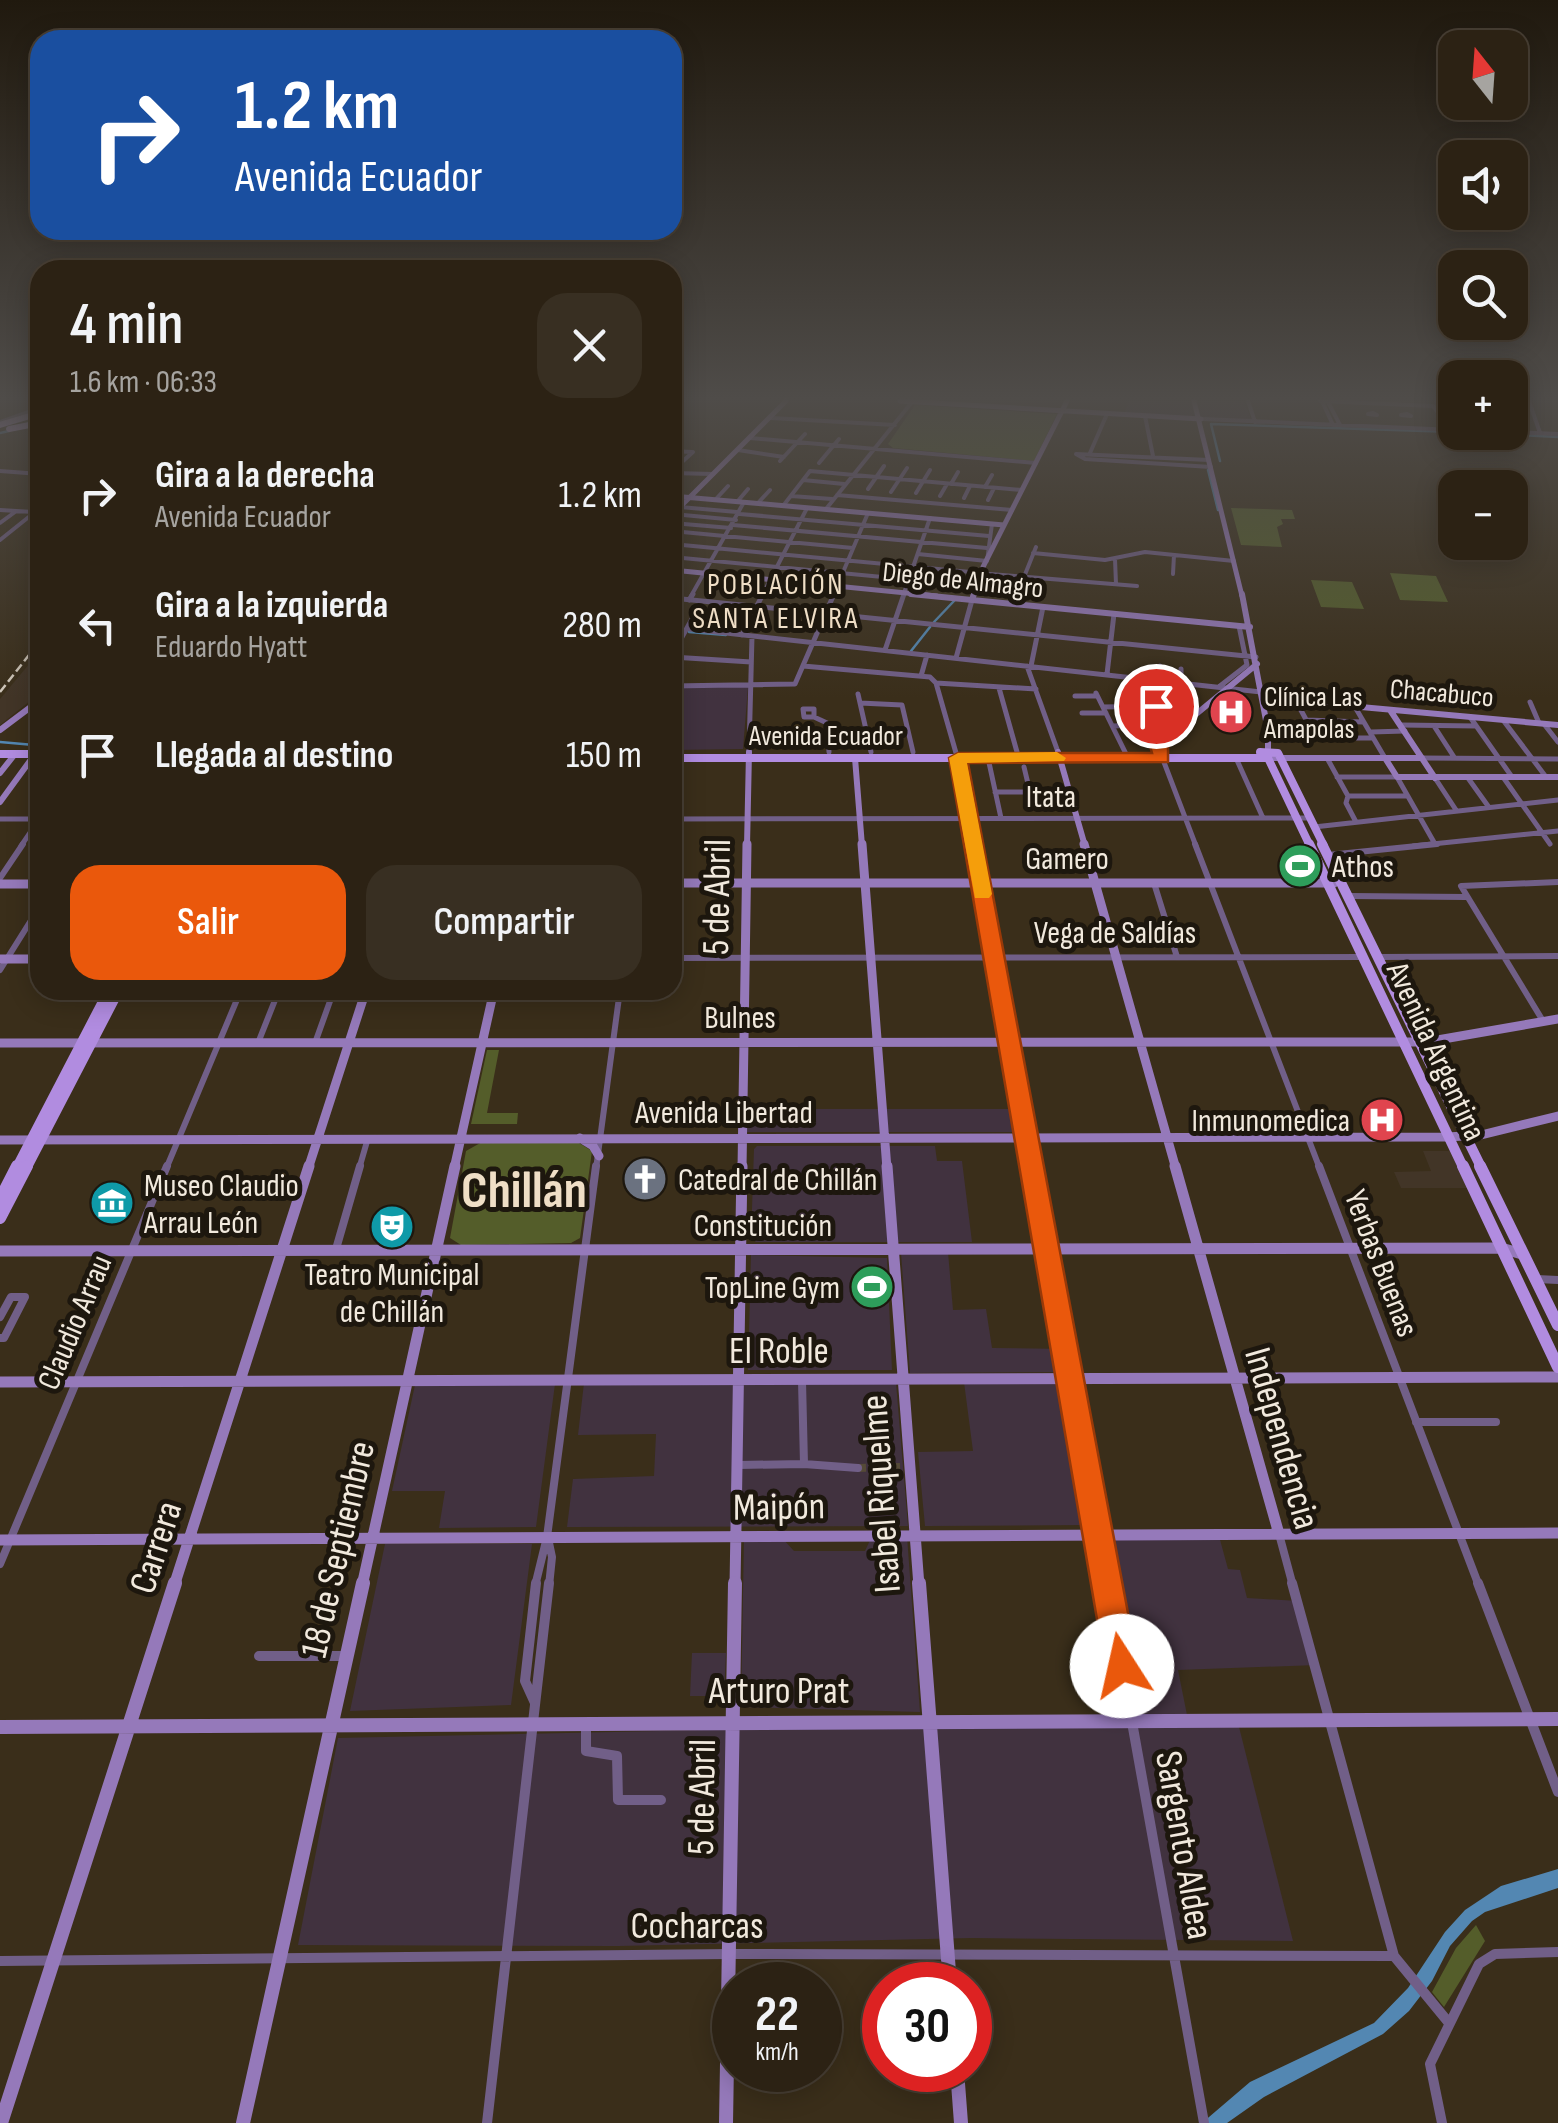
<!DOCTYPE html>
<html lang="es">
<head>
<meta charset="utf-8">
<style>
	body { margin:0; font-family:"Sofia Sans Condensed",sans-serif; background:#382f22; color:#f1f3f6; height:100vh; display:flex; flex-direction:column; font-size:38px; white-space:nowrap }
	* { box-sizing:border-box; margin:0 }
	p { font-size:32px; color:#a6a4a0 }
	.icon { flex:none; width:55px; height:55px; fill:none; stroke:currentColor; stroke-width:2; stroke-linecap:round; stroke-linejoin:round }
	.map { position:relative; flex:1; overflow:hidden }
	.sheet { position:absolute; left:30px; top:260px; width:652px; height:740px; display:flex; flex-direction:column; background:#2c2214; border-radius:30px; box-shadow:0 5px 25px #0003,0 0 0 2px #483f34 }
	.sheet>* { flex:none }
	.guide { position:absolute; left:30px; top:30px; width:652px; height:210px; border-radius:30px; box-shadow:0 5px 25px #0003,0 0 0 2px #483f34; background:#1a4fa0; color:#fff; overflow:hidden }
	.needle { width:65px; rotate:343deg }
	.buttons { position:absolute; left:1438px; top:30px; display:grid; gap:20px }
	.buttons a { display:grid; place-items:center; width:90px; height:90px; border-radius:20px; background:#2c2214; box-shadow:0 5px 25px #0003,0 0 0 2px #483f34; font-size:50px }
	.speed { position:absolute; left:712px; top:1962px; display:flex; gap:20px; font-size:50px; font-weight:700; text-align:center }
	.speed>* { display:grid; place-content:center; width:130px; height:130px; border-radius:50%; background:#2c2214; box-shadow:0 5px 25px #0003,0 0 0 2px #483f34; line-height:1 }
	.speed small { font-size:25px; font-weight:400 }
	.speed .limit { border:15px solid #d22; background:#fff; color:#111 }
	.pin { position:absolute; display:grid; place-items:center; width:85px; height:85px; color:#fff; margin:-42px; border:5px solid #fff; border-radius:50%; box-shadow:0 2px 10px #0007 }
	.me { position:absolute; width:110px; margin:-55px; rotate:350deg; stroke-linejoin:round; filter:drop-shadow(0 0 8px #0008) }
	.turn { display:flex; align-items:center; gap:35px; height:210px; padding:0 40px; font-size:45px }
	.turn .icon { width:130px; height:130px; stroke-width:2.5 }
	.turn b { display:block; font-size:70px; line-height:85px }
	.round { display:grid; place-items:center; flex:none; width:105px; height:105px; border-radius:30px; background:#382f22 }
	.head { display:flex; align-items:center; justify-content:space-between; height:170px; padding:0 40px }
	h1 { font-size:60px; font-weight:600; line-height:75px }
	.cta { display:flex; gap:20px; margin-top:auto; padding:20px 40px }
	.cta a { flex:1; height:115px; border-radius:30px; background:#ea580c; color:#fff; font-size:40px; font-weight:600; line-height:115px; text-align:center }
	.cta a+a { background:#382f22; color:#f1f3f6 }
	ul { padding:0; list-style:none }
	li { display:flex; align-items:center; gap:30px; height:130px; padding:0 40px }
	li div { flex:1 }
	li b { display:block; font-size:38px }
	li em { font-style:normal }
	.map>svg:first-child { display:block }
</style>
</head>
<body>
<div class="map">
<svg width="1558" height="2123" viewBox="0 0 1558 2123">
	<rect width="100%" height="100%" fill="#3a2e1a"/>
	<path fill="#41323f" d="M1129 401H1244L1252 421 1124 414Z
		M672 687H748L743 749 673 750Z
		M747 1109H1019L1023 1132H746Z
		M757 1146H935L937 1161H962L972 1242H756L751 1238 754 1149Z
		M948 1252 953 1310 986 1309 992 1348 1066 1349 1070 1372 910 1373 901 1253Z
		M751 1255 887 1258 892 1370H748Z
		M1062 1379 1087 1525 925 1526 918 1452 973 1451 964 1382Z
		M584 1383H896L908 1526 567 1527 573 1479 654 1476 656 1434 578 1435Z
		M555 1384 536 1527 439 1528 445 1491H392L415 1385Z
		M872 1536H907L920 1712 741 1707 744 1538H782L794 1551H865Z
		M1219 1536 1228 1569 1240 1570 1247 1598 1298 1601 1317 1665 1178 1670 1187 1715 1139 1716 1107 1537Z
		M385 1544H532L511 1705 350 1711Z
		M692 1653H726L724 1696H690Z
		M1238 1723 1293 1941 971 1938 618 1946 298 1945 338 1738 938 1725Z"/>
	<path fill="#423527" d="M40 651V693L0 725V699Z
		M1423 1151H1450L1468 1188H1401L1394 1172 1431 1171Z"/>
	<path fill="#545d2a" d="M915 405 1057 414 1034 461 893 448 888 444Z
		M1231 508 1292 510 1295 519H1281L1283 524 1277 527 1282 547 1241 545Z
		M1390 573 1436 576 1448 602 1400 600Z
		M1311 580 1352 582 1364 609 1321 607Z
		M487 1050H499L487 1113H518L517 1124H471Z
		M482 1142 579 1143 592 1151 580 1238 571 1243 461 1245 450 1238 466 1151Z
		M1476 1925 1485 1941 1444 2007 1432 1992 1456 1948Z"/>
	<path fill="#5387b2" d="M1558 1869V1888L1485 1912 1472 1921 1450 1946 1432 1981 1409 2011 1383 2034 1264 2097 1227 2123H1202L1250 2082 1374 2023 1408 1988 1445 1932 1465 1910 1501 1886Z"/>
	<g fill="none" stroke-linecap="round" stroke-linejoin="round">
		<path stroke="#5387b2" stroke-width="2.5" d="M1459 432 1558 437
			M0 433 9 431
			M1220 461 1211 424 1455 432
			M1208 470 1218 510
			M934 622 954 601
			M672 630 681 631
			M689 632 726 635
			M911 651 930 627
			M0 742 34 745"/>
		<path stroke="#554a37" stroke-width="8" stroke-dasharray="8 4" stroke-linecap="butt" d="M858 1468 900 1467"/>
		<path stroke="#715f88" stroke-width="4" d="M1248 401 1255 422
			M1320 401 1433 406 1451 429
			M1322 401 1333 425
			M1529 401 1540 433
			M1328 402 1340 425
			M1510 402H1529
			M1373 413 1377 415 1368 414Z
			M1407 414 1411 416 1401 415Z
			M1145 416 1153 456
			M771 418 895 425
			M1203 419 1455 430
			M0 422 40 408
			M1510 432 1558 434
			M750 438 1036 463
			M738 450 784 457
			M672 451 692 452
			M1090 453 1107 414
			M1209 460 1076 454 1085 459 1211 467
			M780 461 805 434
			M819 463 839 439
			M0 471 40 474
			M672 471 693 452
			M810 471 1022 490
			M672 473 713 474
			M803 480 844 484
			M951 484 958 472
			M985 487 992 475
			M868 489 884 466
			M891 492 907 468
			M916 493 930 470
			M837 495 1012 510
			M791 496 832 499
			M940 496 947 484
			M964 498 970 486
			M715 500 728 486
			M988 500 994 488
			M737 502 748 489
			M758 503 770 490
			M783 506 810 471
			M680 507 737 512
			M826 509 912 402
			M0 510 33 512
			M673 514 736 520
			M740 514 989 536
			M0 523 15 512
			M672 523 731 528
			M733 525 987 548
			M672 531 853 548
			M0 540 40 508
			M672 544 981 573
			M1033 553 1105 560 1145 552 1234 561
			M918 554 987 561 992 524
			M672 557 977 586
			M1115 559 1116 584
			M990 574 1137 586
			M1173 574 1174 555
			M1024 577 1036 547
			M691 596 744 502
			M762 596 807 508
			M833 596 868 513
			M903 596 930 518"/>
		<path stroke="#715f88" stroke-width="5" d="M672 598 1256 657
			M689 600 693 594
			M690 629 1261 692
			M742 635 763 594
			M885 650 904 594
			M672 655 702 601
			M672 657 751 662
			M956 658 972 600
			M803 666 930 677 936 683 1036 689
			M1027 666 1058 752
			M1031 666 1043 607
			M1181 669V683
			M1107 674 1114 614
			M921 676 927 655
			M1159 680 1160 666
			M936 683 958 760 974 846
			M672 686 795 684 834 594
			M1220 686 1247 665 1239 626
			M999 688 1017 752
			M1096 693 1128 758
			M858 694 871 752
			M1075 696H1097
			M1153 701 1172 734
			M1296 701 1316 738
			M1530 702 1539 723
			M860 703 902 705 913 752
			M1103 707 1156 706
			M1355 707 1385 758
			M803 709H814V717H804Z
			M1082 713H1106
			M814 717 827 723 829 752
			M1470 717 1512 777
			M1306 720 1363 722
			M1503 720 1546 777
			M1544 724 1558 742
			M1401 725 1476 726
			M1113 726 1166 724
			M1434 726 1454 757
			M1371 732 1405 731
			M1298 738H1373
			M749 752 752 636
			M1162 757 1196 846
			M988 758 1001 818
			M1236 758 1263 818
			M1327 758 1348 796 1346 803 1356 822
			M1422 758 1558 759
			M1024 767 1030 792
			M1337 777H1397L1435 844
			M1503 777 1550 844
			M1435 778 1456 810
			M1468 778 1488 806
			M995 792H1069
			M1349 796H1406
			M0 819H39
			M672 819 1310 818
			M1314 827 1558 800
			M21 846 40 818
			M1413 846 1558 831"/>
		<path stroke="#715f88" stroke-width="6" d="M973 844 1032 1169
			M1195 844 1320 1169
			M1328 855 1437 844
			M0 878 23 844
			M1154 883 1177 957
			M1349 896 1466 897
			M1379 957 1558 956
			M672 958 1362 957
			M0 970 40 906
			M1543 1021 1461 886 1558 882
			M258 1043 279 990
			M315 1043 334 990
			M166 1169 241 990
			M359 1169 368 1138
			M596 1169 620 990"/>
		<path stroke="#715f88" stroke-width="8" d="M1031 1166 1107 1586
			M1319 1166 1479 1586
			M336 1249 360 1166
			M1537 1279 1558 1280
			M0 1317 11 1297H25L4 1338H0
			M1416 1422H1496
			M804 1464 858 1468
			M739 1465 804 1464 802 1381
			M1279 1534 1293 1586
			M548 1538 552 1557 549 1586
			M0 1564 167 1166
			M535 1586 547 1537 596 1166"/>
		<path stroke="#715f88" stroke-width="10" d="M1107 1583 1204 2123
			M1292 1583 1394 1956 1449 2023
			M1478 1583 1558 1792
			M259 1656H346
			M535 1703 525 1681 536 1583
			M586 1724V1751L617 1756 618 1800H661
			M0 1961 731 1954 1394 1956
			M487 2123 549 1583
			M1442 2123 1430 2064 1479 1964 1495 1954 1558 1952"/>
		<path stroke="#9579ba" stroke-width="5" d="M900 401 1201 419
			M1194 401 1242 596
			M672 496 1004 525
			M672 515 786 401
			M672 570 937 596
			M973 596 983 567 1067 401"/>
		<path stroke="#9579ba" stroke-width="6" d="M911 594 1250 627
			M1242 594 1268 731V758H1422
			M972 600 974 594
			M1263 698 1558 725
			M1390 710 1435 778
			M0 730 40 700
			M1058 752 1085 846
			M1160 752 1161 743 1257 664
			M855 758 862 846
			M1385 758 1397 777H1558
			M0 773 15 754
			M0 802 35 754
			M747 846 749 752"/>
		<path stroke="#9579ba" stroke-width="9" d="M862 844 887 1169
			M1084 844 1176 1169
			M672 883H1334
			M0 884H40
			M0 959H40
			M0 1043 1426 1042 1558 1019
			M580 1138 593 1146 599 1156
			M0 1140 1447 1137 1481 1135 1558 1116
			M308 1169 366 990
			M454 1169 494 990
			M742 1169 747 844"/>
		<path stroke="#9579ba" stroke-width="11" d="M887 1166 919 1586
			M1175 1166 1279 1534
			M0 1251 1501 1248 1522 1254
			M0 1382 1558 1377
			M0 1540 1558 1533
			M174 1586 309 1166
			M362 1586 455 1166
			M735 1586 742 1166"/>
		<path stroke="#9579ba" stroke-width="14" d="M919 1583 950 1985
			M0 1727 1558 1719
			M957 2070 961 2123
			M1 2123 175 1583
			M243 2123 363 1583
			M726 2123 735 1583"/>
		<path stroke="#b18ce0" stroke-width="8" d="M1260 752 1278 753 1324 846
			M0 754H40
			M672 758H1268L1310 846"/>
		<path stroke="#b18ce0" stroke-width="10" d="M1309 844 1464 1169
			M1322 844 1482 1169
			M16 1169 109 990
			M26 1169 119 990"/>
		<path stroke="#b18ce0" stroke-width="12" d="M1463 1166 1558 1367
			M1480 1166 1558 1325
			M0 1199 17 1166
			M0 1218 27 1166"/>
		<path stroke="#c7a4f4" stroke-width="6" d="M0 425 40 413
			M9 429 40 423"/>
		<path stroke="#d1c8bb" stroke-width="2.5" stroke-dasharray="9 4" stroke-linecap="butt" d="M0 692 40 641"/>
	</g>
	<linearGradient id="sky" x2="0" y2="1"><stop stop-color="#20190e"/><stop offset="0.57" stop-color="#4f4c49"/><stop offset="1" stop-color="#4f4c49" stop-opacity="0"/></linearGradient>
	<rect width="1558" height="698" fill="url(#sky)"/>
	<path fill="#ea580c" stroke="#983908" stroke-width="2.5" d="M1150 702H1162L1180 734 1168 747V762L968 763 1138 1666 1133 1677 1122 1682 1110 1677 1105 1666 949 758 958 753H1152L1150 746 1163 733 1147 706Z"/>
	<path fill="#f59e0b" d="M1057 752 1066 758 1064 761 967 763 992 894 989 898H975L949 758 958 753Z"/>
	<defs>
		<symbol id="hospital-disc" viewBox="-11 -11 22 22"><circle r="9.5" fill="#e0444e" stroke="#1d170e"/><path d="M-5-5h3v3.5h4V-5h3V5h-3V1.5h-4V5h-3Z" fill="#fff"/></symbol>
		<symbol id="stadium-disc" viewBox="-11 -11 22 22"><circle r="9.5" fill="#2e9e5b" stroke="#1d170e"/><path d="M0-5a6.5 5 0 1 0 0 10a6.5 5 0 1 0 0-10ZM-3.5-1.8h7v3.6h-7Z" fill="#fff"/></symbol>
		<symbol id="church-disc" viewBox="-11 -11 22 22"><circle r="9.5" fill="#6b7280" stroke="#1d170e"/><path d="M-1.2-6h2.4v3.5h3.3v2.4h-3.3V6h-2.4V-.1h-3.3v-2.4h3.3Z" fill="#fff"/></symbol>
		<symbol id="museum-disc" viewBox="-11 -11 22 22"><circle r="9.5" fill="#0f9aa8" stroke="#1d170e"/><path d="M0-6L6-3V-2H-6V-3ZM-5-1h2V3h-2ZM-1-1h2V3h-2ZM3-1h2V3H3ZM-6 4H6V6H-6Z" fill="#fff"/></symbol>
		<symbol id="theatre-disc" viewBox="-11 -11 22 22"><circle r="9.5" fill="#0f9aa8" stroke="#1d170e"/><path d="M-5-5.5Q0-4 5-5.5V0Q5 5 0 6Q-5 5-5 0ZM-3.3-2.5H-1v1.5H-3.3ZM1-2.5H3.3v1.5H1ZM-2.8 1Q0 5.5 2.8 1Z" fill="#fff"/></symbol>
	</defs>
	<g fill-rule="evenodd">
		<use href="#hospital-disc" x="1206" y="687" width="50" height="50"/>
		<use href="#stadium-disc" x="1275" y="841" width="50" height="50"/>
		<use href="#hospital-disc" x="1357" y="1095" width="50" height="50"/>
		<use href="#church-disc" x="620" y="1154" width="50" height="50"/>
		<use href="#museum-disc" x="87" y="1178" width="50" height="50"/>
		<use href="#theatre-disc" x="367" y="1202" width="50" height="50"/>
		<use href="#stadium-disc" x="847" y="1262" width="50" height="50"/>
	</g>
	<g text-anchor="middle" stroke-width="10" stroke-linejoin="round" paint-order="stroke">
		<g font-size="28" fill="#f1e9dd" stroke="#1d170e">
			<text transform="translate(963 579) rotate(6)" y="10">Diego de Almagro</text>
			<text transform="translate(1442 692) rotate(5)" y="10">Chacabuco</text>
			<text x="826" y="745">Avenida Ecuador</text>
		</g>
		<g font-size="28" fill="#f1e9dd" stroke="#1d170e" text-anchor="start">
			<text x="1264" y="706">Clínica Las<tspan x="1264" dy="32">Amapolas</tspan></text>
		</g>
		<g font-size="30" letter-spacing="2.5" fill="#efdec6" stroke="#1d170e">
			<text x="776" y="594">POBLACIÓN<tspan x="776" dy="34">SANTA ELVIRA</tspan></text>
		</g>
		<g font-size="32" fill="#f1e9dd" stroke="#1d170e">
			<text x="1051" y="807">Itata</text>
			<text x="1067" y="869">Gamero</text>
			<text x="1115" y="943">Vega de Saldías</text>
			<text x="740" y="1028">Bulnes</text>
			<text transform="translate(1437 1051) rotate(65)" y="11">Avenida Argentina</text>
			<text x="724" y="1123">Avenida Libertad</text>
			<text x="763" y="1236">Constitución</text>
			<text transform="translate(1382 1263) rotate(69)" y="11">Yerbas Buenas</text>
			<text transform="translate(74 1322) rotate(-67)" y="11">Claudio Arrau</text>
		</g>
		<g font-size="32" fill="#f1e9dd" stroke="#1d170e" text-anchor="start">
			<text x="1332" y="877">Athos</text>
			<text x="1350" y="1131" text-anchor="end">Inmunomedica</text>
			<text x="678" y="1190">Catedral de Chillán</text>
			<text x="144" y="1196">Museo Claudio<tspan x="144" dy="37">Arrau León</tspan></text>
			<text x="392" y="1285" text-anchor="middle">Teatro Municipal<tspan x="392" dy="37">de Chillán</tspan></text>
			<text x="840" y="1298" text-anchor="end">TopLine Gym</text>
		</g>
		<g font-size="38" fill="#f1e9dd" stroke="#1d170e">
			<text transform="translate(716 897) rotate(-89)" y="13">5 de Abril</text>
			<text x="779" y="1363">El Roble</text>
			<text transform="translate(1283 1438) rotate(74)" y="13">Independencia</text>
			<text transform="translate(880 1494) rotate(-94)" y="13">Isabel Riquelme</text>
			<text transform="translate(779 1506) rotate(-1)" y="13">Maipón</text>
			<text transform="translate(155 1547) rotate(-72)" y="13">Carrera</text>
			<text transform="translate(337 1549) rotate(-77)" y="13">18 de Septiembre</text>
			<text x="779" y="1703">Arturo Prat</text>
			<text transform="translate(701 1797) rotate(-89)" y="13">5 de Abril</text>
			<text transform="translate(1185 1845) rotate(80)" y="13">Sargento Aldea</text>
			<text x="697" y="1938">Cocharcas</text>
		</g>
		<g font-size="52" font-weight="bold" fill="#efdec6" stroke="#1d170e">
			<text x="524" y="1207">Chillán</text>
		</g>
	</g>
</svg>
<div class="buttons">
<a><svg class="needle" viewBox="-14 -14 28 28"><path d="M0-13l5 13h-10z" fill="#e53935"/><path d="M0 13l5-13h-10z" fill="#a6a4a0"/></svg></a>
<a><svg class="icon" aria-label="sound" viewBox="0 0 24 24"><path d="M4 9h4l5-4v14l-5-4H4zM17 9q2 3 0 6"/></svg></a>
<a><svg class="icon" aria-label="search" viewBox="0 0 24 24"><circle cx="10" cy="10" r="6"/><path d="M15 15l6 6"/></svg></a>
<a>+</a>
<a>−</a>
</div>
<div class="speed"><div>22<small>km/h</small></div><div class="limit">30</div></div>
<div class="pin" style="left:1156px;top:706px;background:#d93025"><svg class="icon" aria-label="arrive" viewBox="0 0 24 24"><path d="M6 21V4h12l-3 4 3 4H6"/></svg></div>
<svg class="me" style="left:1122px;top:1666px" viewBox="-20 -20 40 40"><circle r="19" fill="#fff"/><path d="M0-13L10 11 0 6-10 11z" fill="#ea580c"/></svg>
<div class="guide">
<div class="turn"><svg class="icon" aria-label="right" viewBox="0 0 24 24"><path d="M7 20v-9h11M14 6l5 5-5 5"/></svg><div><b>1.2 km</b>Avenida Ecuador</div></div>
</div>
<section class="sheet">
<div class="head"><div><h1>4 min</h1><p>1.6 km · 06:33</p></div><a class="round"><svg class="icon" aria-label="close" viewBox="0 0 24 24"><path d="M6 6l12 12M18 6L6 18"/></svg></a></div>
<ul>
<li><svg class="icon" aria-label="right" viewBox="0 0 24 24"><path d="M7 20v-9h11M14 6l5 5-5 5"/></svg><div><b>Gira a la derecha</b><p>Avenida Ecuador</p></div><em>1.2 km</em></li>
<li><svg class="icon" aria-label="left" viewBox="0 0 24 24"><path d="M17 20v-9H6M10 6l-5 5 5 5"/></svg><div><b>Gira a la izquierda</b><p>Eduardo Hyatt</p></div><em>280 m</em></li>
<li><svg class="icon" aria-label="arrive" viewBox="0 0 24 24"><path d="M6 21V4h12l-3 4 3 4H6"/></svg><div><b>Llegada al destino</b></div><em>150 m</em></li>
</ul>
<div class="cta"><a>Salir</a><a>Compartir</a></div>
</section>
</div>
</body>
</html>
